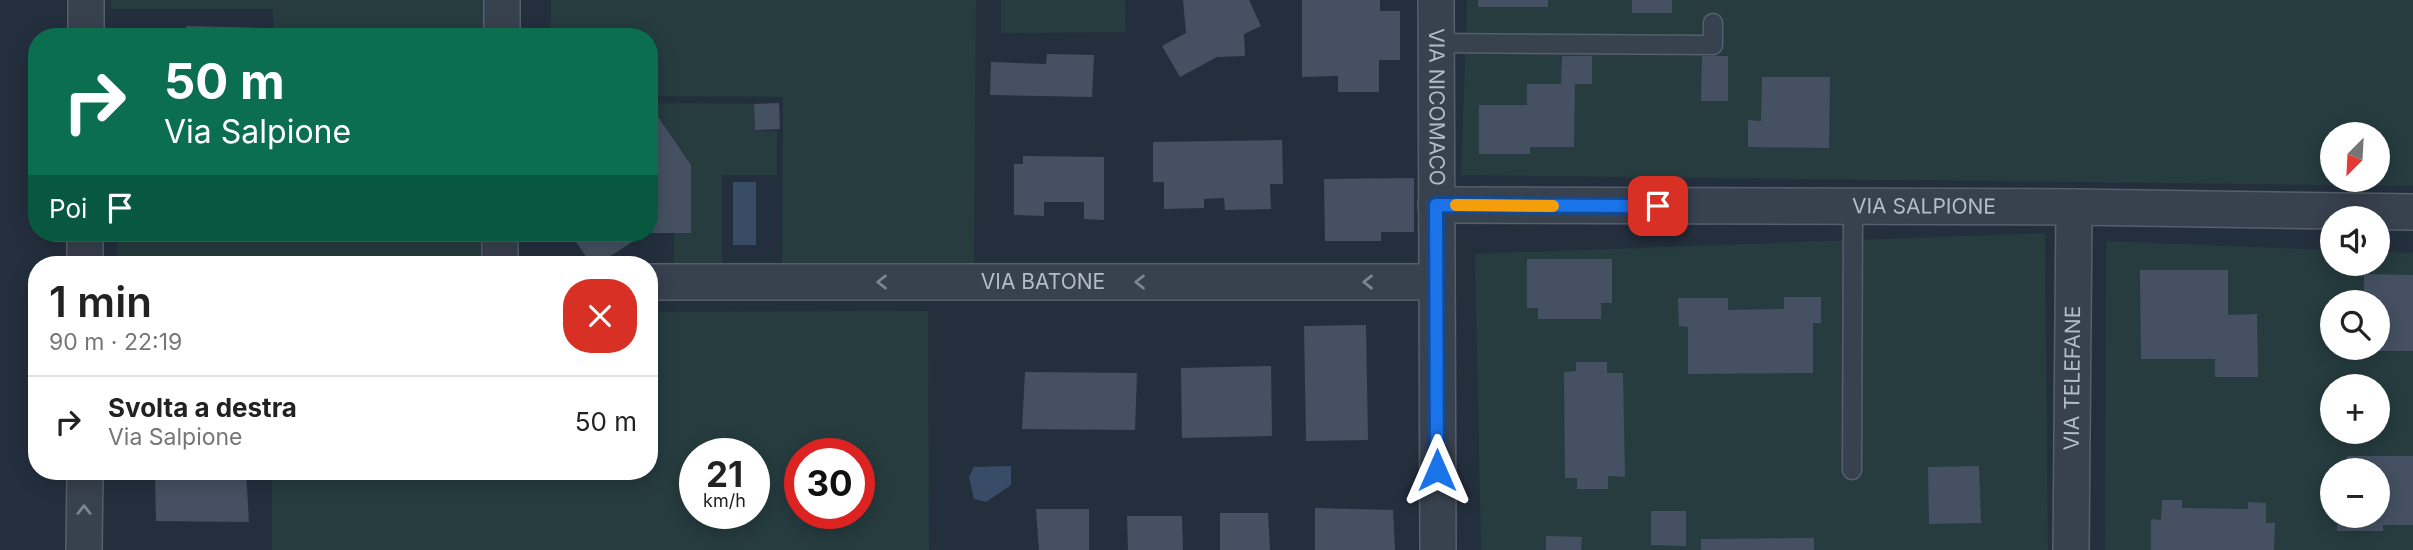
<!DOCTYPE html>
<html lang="it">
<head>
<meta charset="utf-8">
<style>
	body { margin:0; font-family:Inter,sans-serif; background:#f2f2f2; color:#222; height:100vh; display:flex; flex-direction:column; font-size:26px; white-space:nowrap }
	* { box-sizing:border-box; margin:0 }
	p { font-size:23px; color:#767676 }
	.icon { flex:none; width:38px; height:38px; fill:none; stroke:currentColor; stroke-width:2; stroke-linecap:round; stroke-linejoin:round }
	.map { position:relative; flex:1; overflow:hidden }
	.panel { position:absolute; left:28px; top:256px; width:630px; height:224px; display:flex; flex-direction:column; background:#fff; border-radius:28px; box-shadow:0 4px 18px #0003 }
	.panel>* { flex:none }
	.banner { position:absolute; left:28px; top:28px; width:630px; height:214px; border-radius:28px; box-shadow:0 4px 18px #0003; background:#0b6e4f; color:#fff; overflow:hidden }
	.needle { width:46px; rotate:204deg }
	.fabs { position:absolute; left:2320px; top:122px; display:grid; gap:14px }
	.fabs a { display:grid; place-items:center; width:70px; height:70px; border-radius:50%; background:#fff; box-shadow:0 4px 18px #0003; font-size:35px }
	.speed { position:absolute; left:679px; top:438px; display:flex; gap:14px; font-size:35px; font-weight:700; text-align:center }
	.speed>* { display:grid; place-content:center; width:91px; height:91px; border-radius:50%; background:#fff; box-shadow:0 4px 18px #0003; line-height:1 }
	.speed small { font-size:18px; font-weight:400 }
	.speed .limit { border:10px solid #d22; background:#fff; color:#111 }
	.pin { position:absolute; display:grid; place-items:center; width:60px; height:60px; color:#fff; margin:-30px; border-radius:14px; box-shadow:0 4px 10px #0006 }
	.me { position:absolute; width:77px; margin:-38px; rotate:0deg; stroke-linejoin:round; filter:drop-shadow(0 0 5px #0008) }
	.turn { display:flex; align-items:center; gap:24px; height:147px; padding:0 21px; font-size:32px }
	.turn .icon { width:91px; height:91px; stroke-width:2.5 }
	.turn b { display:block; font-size:49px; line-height:60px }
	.then { display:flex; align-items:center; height:66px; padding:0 21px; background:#0003; gap:14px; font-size:26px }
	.round { display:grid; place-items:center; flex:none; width:74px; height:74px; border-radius:28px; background:#f2f2f2 }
	.headline { display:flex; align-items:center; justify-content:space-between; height:119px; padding:0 21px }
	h1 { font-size:42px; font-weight:600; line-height:52px }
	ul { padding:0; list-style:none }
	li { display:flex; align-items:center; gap:21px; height:91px; padding:0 21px; border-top:2px solid #e0e0e0 }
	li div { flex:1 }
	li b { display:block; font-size:26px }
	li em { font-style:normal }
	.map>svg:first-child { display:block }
</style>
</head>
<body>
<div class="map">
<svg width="2413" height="550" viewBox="0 0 2413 550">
	<rect width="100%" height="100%" fill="#242f3e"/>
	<path fill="#263c3f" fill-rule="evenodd" d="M111 0H484V37H274L273 9H111Z
		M551 0H976L974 266 782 264 783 97 649 96V37H551Z
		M1001 0H1125L1126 32 1001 33Z
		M1467 0H2413V186L1461 175ZM2333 135H2378V180H2333Z
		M649 103 754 104V131H777V175H722V263H674V233H690L691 165 654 109 649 111Z
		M117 233H483V260L117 258Z
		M2045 233 2048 550H1481L1475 254Z
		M2106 241 2333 250V264H2378V252L2413 253V550H2105ZM2333 303H2378V348H2333ZM2333 387H2378V432H2333ZM2333 471H2378V516H2333Z
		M928 311 929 550H272V471H649V312ZM695 453H754V513H695ZM859 453V513H800V453Z"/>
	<path fill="#394c67" d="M733 182H756V245H733Z
		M1011 466V485L986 502 974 499 969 477 974 467Z"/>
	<path fill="#455162" d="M1183 0H1249L1261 26 1244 34 1245 56 1217 57 1180 77 1162 46 1186 33Z
		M1302 0H1380V11H1400V60H1379V92H1338V76L1302 77Z
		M1478 0H1548V7H1478Z
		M1632 0H1672V13H1632Z
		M186 26 269 28V37H187Z
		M1047 54 1094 55 1092 97 990 95 991 62 1046 64Z
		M1562 56H1592V84H1575L1574 147H1530V154H1479V105H1527V84H1561Z
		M1702 56H1728V101H1701Z
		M1762 77H1830L1829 148 1748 147V120L1761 121Z
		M779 103 780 129 755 130 754 104Z
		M653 109 691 165V233H649V112Z
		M1282 140 1283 184H1270L1271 209 1225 210 1224 198 1204 199V208L1164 209V182H1153V142Z
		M1023 156 1104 157V220L1084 219V202H1044V216L1014 215V164H1023Z
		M1414 178V232H1381V241H1325L1324 179Z
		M570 233H646L598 264H591Z
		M1527 259H1612V303H1601V319H1538V308H1527Z
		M2140 270H2228V315L2257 314 2258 377H2215V359H2141Z
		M2364 274 2413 275V351H2378V303H2364Z
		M1784 297H1821V323H1813V373L1688 374V327L1679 326 1678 298H1728V310L1784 309Z
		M1366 325 1368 440 1306 441 1304 326Z
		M1576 362H1607V373H1623L1625 477 1608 476V489H1577V478H1565L1564 372 1576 371Z
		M1271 366 1272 436 1182 438 1181 368Z
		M1025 372 1137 373 1135 430 1022 429Z
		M2347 456H2413V525H2383V531H2337V516H2378V471H2347Z
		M1979 466 1981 523 1929 524 1928 467Z
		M155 471H246L249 522 156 521Z
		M2162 500H2182V508L2248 509V502L2266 503V523H2275L2274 550H2151V519L2161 520Z
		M1315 508 1393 510 1395 550H1315Z
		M1036 509H1089V550H1039Z
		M1651 511H1686V546L1651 545Z
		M1220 513H1268L1270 550H1220Z
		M1127 516H1182L1183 550H1128Z
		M1546 536 1582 537 1581 550H1546Z
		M1814 538V550H1701V539Z"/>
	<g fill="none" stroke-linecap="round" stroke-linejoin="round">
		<defs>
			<path id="lane" d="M1436 43 1713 45V23
				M1852 470 1853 206"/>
			<g id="street">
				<path id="s1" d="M1436 0 1438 550"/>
				<path d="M86 37V0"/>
				<path d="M502 37V0"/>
				<path id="s2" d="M1436 205 2074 207 2413 212"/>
				<path d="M85 233V264"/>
				<path d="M500 264V233"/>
				<path id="s3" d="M649 282H1436"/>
				<path d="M84 550 85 471"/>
				<path id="s4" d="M2071 550 2074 207"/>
			</g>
		</defs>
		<use href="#lane" stroke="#565f6c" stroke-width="21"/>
		<use href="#street" stroke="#565f6c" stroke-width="38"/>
		<use href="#lane" stroke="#38414e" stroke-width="18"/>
		<use href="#street" stroke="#38414e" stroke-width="35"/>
	</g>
	<defs><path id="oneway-chevron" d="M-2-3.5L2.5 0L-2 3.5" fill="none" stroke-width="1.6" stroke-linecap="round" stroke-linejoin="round" transform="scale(1.75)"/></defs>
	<g stroke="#7c8592">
		<use href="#oneway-chevron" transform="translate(882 282) rotate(-180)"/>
		<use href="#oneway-chevron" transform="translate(1140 282) rotate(180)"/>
		<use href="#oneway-chevron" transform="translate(1368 282) rotate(180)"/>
		<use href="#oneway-chevron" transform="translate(84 510) rotate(-90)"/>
	</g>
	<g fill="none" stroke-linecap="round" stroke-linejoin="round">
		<defs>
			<path id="route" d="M1437 470 1436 205 1658 206"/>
		</defs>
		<use href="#route" stroke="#114b97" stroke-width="18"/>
		<use href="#route" stroke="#1a73e8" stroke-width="12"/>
		<path stroke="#f59e0b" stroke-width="12" d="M1456 205 1553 206"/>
	</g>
	<g text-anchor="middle" stroke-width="7" stroke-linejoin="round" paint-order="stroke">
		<g font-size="21" fill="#b4bcc9" stroke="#1d2633">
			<text dy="7" stroke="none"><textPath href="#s1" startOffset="107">VIA NICOMACO</textPath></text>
			<text dy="7" stroke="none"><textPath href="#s2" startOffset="488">VIA SALPIONE</textPath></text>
			<text dy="7" stroke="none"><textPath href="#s3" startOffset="394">VIA BATONE</textPath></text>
			<text dy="7" stroke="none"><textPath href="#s4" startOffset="172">VIA TELEFANE</textPath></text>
		</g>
	</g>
</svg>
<div class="fabs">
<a><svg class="needle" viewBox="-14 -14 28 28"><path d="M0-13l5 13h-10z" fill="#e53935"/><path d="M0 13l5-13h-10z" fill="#767676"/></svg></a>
<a><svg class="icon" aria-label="sound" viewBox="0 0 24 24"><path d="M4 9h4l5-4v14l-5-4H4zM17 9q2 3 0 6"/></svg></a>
<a><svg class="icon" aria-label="search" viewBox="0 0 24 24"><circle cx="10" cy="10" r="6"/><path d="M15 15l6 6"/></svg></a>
<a>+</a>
<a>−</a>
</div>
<div class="speed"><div>21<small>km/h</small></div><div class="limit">30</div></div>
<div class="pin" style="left:1658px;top:206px;background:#d93025"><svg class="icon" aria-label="arrive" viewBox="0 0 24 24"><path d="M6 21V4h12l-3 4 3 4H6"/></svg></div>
<svg class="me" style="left:1437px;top:470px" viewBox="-20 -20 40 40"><path d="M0-17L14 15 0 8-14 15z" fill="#1a73e8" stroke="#fff" stroke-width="4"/></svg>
<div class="banner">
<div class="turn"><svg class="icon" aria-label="right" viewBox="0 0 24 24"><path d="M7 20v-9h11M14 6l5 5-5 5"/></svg><div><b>50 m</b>Via Salpione</div></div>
<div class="then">Poi<svg class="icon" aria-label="arrive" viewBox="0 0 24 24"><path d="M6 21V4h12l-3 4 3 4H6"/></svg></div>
</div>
<section class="panel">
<div class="headline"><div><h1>1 min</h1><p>90 m · 22:19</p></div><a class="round" style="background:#d93025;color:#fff"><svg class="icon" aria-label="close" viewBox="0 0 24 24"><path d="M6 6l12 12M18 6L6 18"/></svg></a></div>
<ul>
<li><svg class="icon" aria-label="right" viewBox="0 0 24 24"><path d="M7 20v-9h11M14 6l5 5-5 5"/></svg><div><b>Svolta a destra</b><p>Via Salpione</p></div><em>50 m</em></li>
</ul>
</section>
</div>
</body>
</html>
